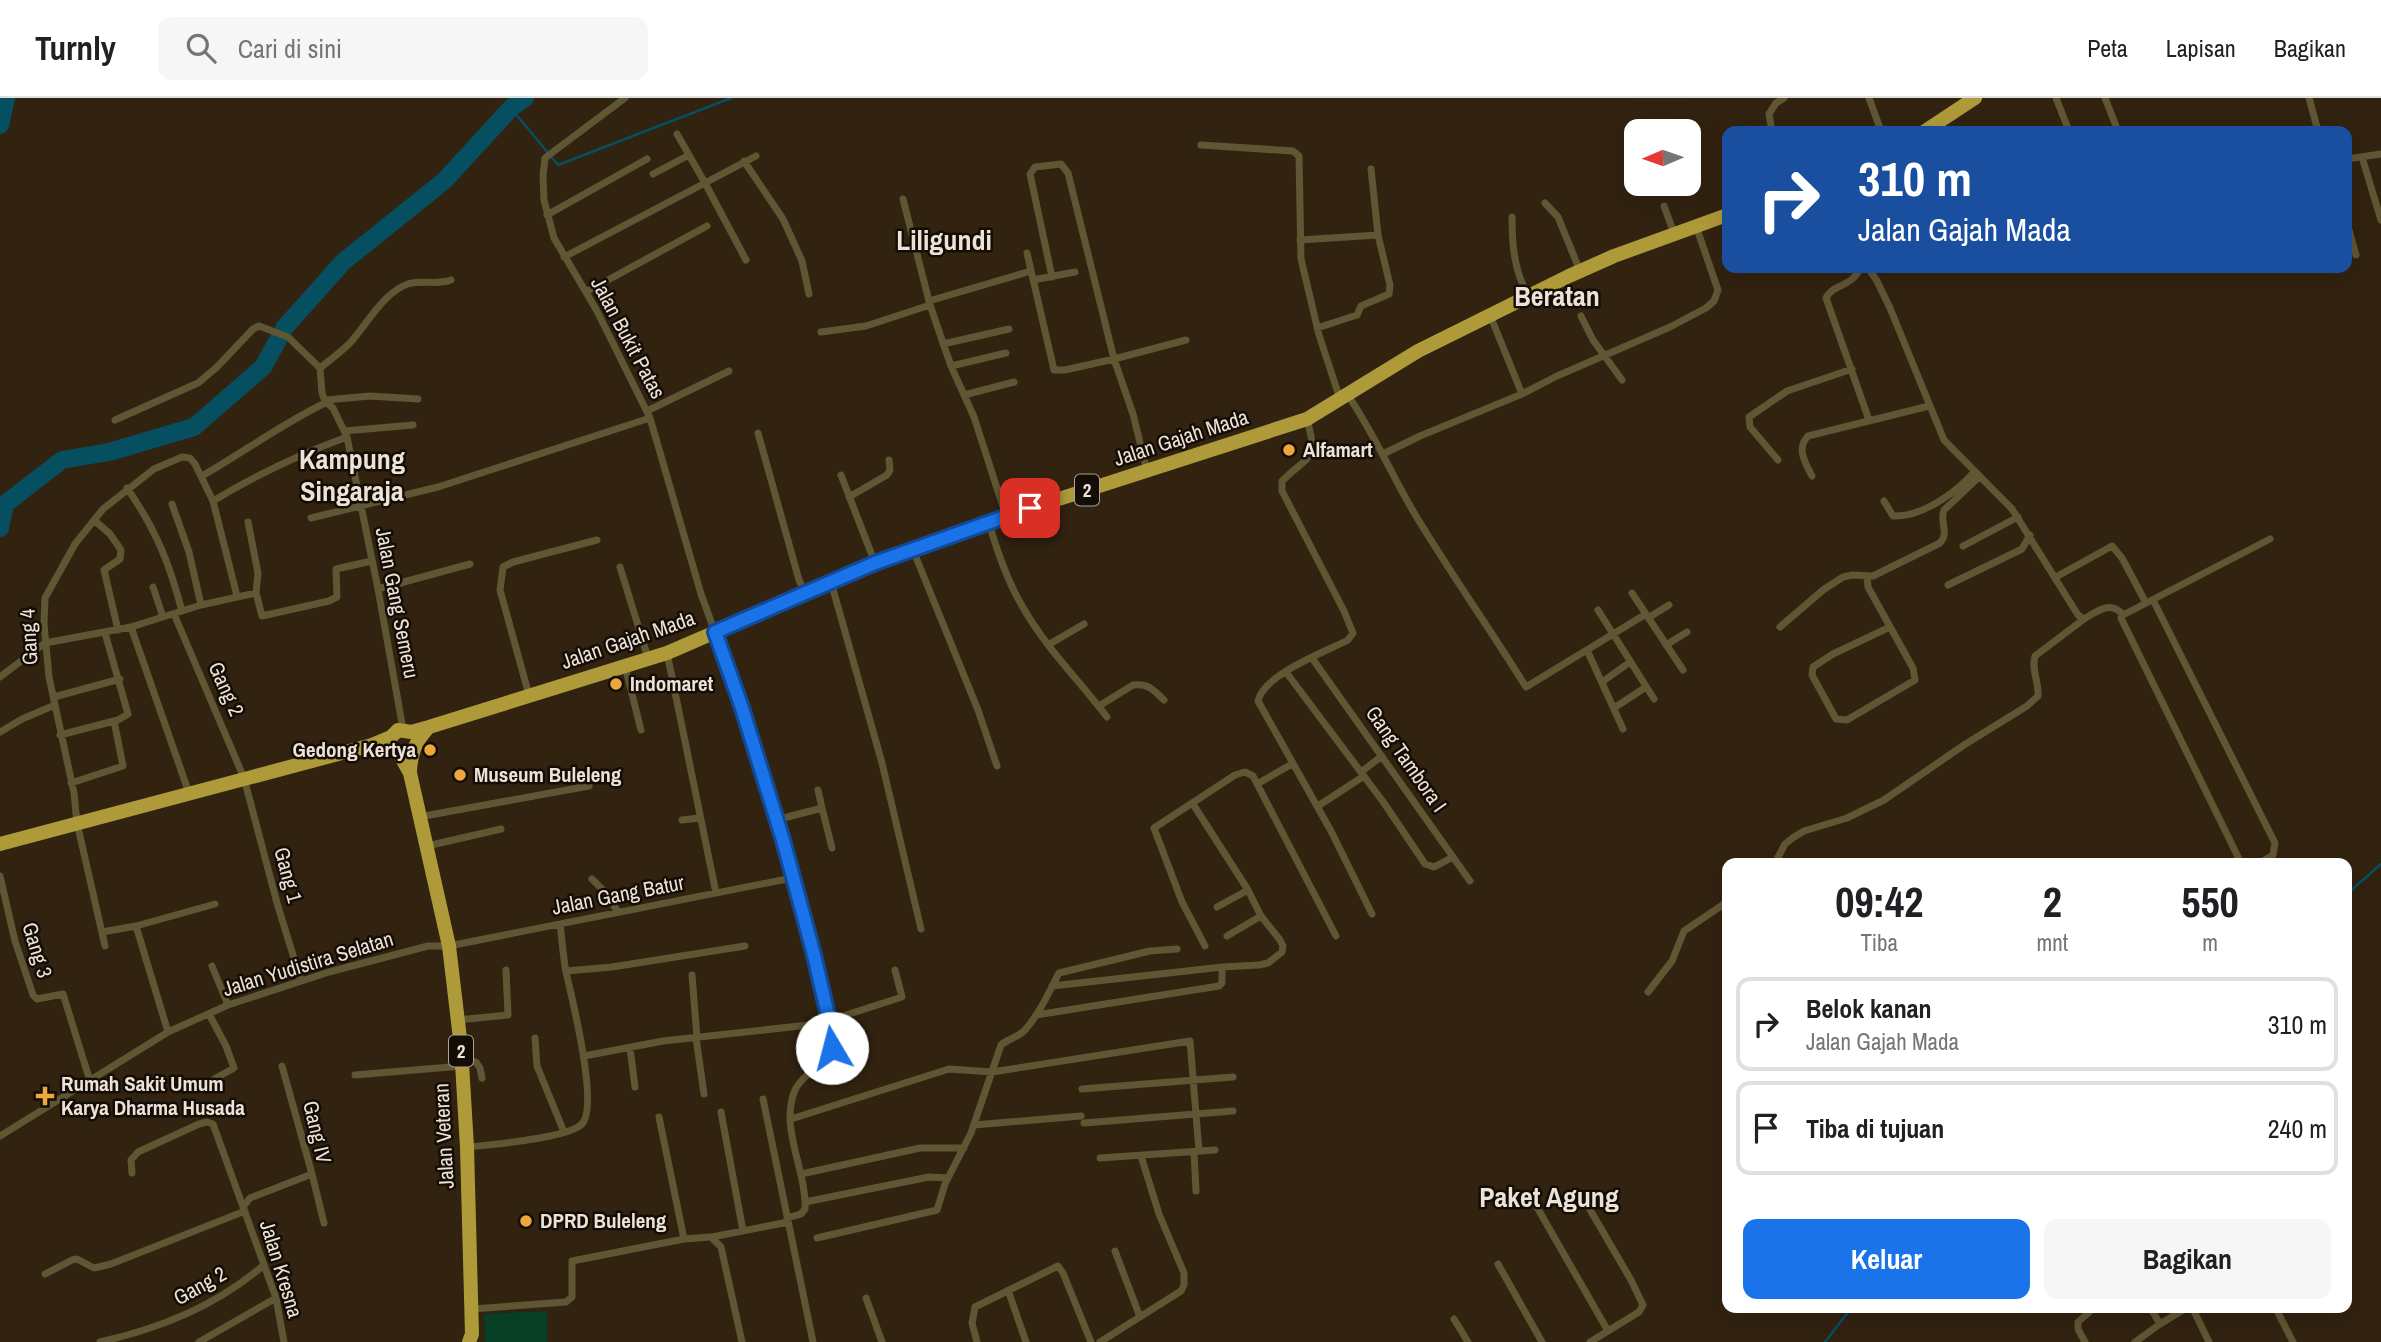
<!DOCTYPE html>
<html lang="id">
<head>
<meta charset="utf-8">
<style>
	body { margin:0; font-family:"Archivo Narrow",sans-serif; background:#f6f6f6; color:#202124; height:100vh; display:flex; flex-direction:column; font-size:26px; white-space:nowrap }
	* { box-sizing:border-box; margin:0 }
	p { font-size:23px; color:#757577 }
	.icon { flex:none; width:38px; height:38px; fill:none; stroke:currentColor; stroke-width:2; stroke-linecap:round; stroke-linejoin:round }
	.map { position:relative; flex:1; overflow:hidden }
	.details { position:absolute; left:1722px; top:760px; width:630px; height:455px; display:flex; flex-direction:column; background:#fff; border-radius:14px; box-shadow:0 7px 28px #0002 }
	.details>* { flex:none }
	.top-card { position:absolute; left:1722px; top:28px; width:630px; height:147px; border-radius:14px; box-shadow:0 7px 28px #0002; background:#1a4fa0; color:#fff; overflow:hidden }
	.needle { width:46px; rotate:268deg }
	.tools { position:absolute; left:1624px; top:21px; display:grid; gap:14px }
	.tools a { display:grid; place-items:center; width:77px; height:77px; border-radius:14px; background:#fff; box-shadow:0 7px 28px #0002; font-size:35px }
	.pin { position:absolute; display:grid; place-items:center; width:60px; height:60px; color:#fff; margin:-30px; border-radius:14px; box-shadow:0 4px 10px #0006 }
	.me { position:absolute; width:77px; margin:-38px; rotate:352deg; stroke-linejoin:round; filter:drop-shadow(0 0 5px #0008) }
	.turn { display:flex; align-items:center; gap:24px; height:147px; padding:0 21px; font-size:32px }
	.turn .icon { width:91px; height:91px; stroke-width:2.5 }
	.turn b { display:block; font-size:49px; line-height:60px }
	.eta { display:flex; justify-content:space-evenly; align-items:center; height:119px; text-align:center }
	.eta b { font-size:42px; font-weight:700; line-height:49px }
	.cta { display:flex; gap:14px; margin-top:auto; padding:14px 21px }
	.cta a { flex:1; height:80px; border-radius:14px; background:#1a73e8; color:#fff; font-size:28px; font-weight:700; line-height:80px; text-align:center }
	.cta a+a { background:#f6f6f6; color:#202124 }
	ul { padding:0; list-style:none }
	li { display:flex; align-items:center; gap:21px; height:94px; margin:0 14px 10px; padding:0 7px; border:4px solid #e0e0e0; border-radius:14px }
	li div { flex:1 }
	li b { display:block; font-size:26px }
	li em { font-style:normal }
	header { display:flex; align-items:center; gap:42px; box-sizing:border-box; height:98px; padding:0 35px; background:#fff; border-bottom:2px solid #e0e0e0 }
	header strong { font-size:33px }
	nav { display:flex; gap:38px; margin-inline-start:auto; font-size:24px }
	.search { width:490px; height:63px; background:#f6f6f6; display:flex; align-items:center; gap:18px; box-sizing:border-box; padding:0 24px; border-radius:14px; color:#757577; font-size:26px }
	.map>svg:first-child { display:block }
</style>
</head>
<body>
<header>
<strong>Turnly</strong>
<div class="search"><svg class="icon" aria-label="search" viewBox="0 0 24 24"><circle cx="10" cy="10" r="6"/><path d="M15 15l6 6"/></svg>Cari di sini</div>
<nav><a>Peta</a><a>Lapisan</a><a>Bagikan</a></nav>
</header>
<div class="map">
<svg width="2381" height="1244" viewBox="0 0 2381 1244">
	<rect width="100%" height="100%" fill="#322210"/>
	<path fill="#063e26" d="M547 1213V1244H485L484 1216Z"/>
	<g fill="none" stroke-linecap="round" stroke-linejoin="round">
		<path stroke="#064f61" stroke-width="2.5" d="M511 10 558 67 731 0
			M2347 796 2381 766
			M1825 1244 1852 1209"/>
		<path stroke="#064f61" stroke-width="18" d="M0 27 6 0
			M0 430 5 406 62 362 109 354 194 329 263 269 285 229 343 164 444 83 511 10 525 0"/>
		<path stroke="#5f5734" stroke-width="7" d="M625 0 545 60 543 78 544 102 554 140 597 213 650 320 701 496 735 589 783 742 814 857 833 946C826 967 802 976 795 992 779 1030 807 1073 805 1111L801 1116 787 1120
			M1869 0 1881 33
			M2056 0 2069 33
			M2105 0 2118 33
			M2309 0 2318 33
			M1772 33 1769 16 1776 5 1784 0
			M677 36 705 85 756 58
			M1201 47 1293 53 1299 58 1301 161 1319 237 1340 301
			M2362 59 2381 122
			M2347 61 2381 56
			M744 63 783 121 802 163 809 196
			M1371 71 1378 137
			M653 76 689 57
			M903 101 930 207 951 268 974 319 1006 418
			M1545 105 1558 119 1580 173
			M1664 108 1674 135
			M547 117 647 61
			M1512 119C1512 146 1514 173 1528 197
			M2347 125 2356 157
			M1300 142 1378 137 1390 187 1389 196 1361 208 1357 217 1317 230
			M1027 155 1054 272H1065L1114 261 1186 242
			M564 159 705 85 746 162
			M1860 170C1853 189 1832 186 1826 200L1869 322
			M1868 170 1877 183 1890 210 1944 342 2012 411 2078 517 2084 521C2097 513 2111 502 2123 517
			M1052 179 1030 76 1035 69 1061 66 1068 75 1114 261 1133 316 1147 373
			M1033 182 1075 174
			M586 194 707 128
			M929 203 1031 173
			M1490 217 1522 296
			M1581 218 1593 242 1622 282
			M821 234 866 228 930 207
			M943 246 1009 231
			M951 268 1006 255
			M320 270C330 262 341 254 350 245 367 226 380 200 403 188 418 180 435 188 451 182
			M1347 296C1374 335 1392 378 1416 418 1451 476 1490 531 1526 589L1646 516
			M964 297 1014 284
			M326 302 370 298 418 301
			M647 313 729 273
			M1307 321C1319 364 1309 356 1282 383V393L1344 513 1353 535 1348 542C1325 554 1264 576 1258 603L1331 733 1372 816
			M115 322 198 285 216 270 253 231 259 228 288 239 320 270 322 295 325 303 333 310 347 339 378 491 403 631
			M344 333 413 327
			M758 335 799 482 805 495
			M1383 356 1420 338 1522 296 1557 278 1670 229 1706 210 1714 203 1718 192 1696 128
			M1778 362 1750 329 1749 319 1787 293 1852 271
			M841 377 875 465
			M202 378C244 354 283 325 327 304
			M1812 378C1805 364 1796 351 1808 338L1929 308
			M127 390C156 432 169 464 182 513
			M849 399 887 377 890 372 889 362
			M213 403C256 377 300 356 347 339
			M1884 403 1893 418C1922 419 1956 395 1974 374
			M172 406 189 454 201 507
			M311 420 438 389 650 320
			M94 422 110 436 121 452 120 461 104 472 118 532
			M248 424 258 475 256 495
			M989 425C997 453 1006 480 1021 506 1044 548 1079 582 1107 619
			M1963 448 2018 419
			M913 452 978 612 997 668
			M620 469 648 560
			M1867 479 1868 489 1913 570 1915 582 1847 622 1836 621 1812 577 1813 569 1833 556 1890 529
			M2056 479 2112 448 2122 460 2146 505
			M831 484 882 665 921 831
			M1948 487 2022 451 2030 437
			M153 489 163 519
			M378 491 470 466
			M1632 495 1683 572
			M2153 502 2275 745 2273 757 2260 765
			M1598 512 1654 601
			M174 516 244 680 277 805 301 883
			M1648 520 1669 507
			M131 529 189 695
			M1780 529 1823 492 1843 479 1852 477 1873 478 1940 445C1950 434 1939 424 1944 412L1979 379
			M1048 547 1084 526
			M1666 547 1687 534
			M1587 552 1623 631
			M667 555 716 795
			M1312 560 1470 783
			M625 568 641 632
			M1286 574 1384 705 1425 766 1434 769 1453 759
			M0 579 45 545 131 529 201 507 256 495 262 518 329 503 337 499 336 471 372 463
			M1602 584 1630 564
			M529 597 500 492 503 469 513 464 597 442
			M54 599 120 581
			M1099 608 1133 587C1148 585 1154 592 1164 602
			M1614 610 1646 589
			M0 634 22 621 55 607
			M60 637 118 622 128 616 105 535
			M1361 674 1382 658
			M71 685 123 668 114 623
			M1257 686 1292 666
			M1318 708 1364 678
			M822 710 832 750
			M419 719 589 688
			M682 722 700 720
			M776 722 822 710 818 692
			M427 748 501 731
			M1775 765 1785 746 1794 739 1804 733 1847 720 1884 702 1964 647 2027 608 2038 598C2039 584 2031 571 2035 558L2084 521
			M2241 765 2121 520 2123 517 2270 441
			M0 778 15 843 33 897 37 901 63 896 90 983
			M592 781 605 794 618 814
			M1217 809 1248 792
			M136 828 168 934
			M102 834 136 828 215 806
			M1227 838 1261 818
			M105 848 77 725 74 695 49 579 44 526 45 500 75 446 103 411 154 371 182 359 190 360 195 366 213 403 237 498
			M1205 848 1182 804 1154 730 1235 677 1245 674 1253 678 1336 838
			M212 868 228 907
			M566 873 612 869 745 848
			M692 877 697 940
			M1052 888 1222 869 1259 867 1268 865 1282 854 1283 848 1280 842 1261 818 1248 792 1193 706
			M1648 894 1672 863 1684 833 1727 804
			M1036 917 1219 888 1222 885V869
			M457 922 508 917 506 872
			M535 940 537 968 564 1034
			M696 940 704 996
			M630 950 635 989
			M584 958 663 943 818 926 902 899 895 872
			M462 960 476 964 480 970 482 980
			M355 977 462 968
			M198 990 234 970 226 948 209 916
			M1082 991 1233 979
			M763 1001 813 1244
			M721 1014 743 1133
			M659 1019 684 1141
			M791 1021 949 971 992 974 1190 943 1199 1053
			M1084 1025 1233 1013
			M974 1027 1081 1018
			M0 1038 168 934 228 907 329 874 428 848H449L792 780
			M467 1049C489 1047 569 1040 582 1026 599 1008 572 900 566 874 563 858 562 841 560 826
			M1194 1054 1196 1093
			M1100 1060 1215 1052
			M132 1075 131 1062 138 1054 199 1026 207 1024 213 1026 276 1200 284 1244
			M312 1076 324 1125
			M801 1076 920 1050H964
			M1585 1103 1631 1182 1643 1207 1639 1214 1590 1244
			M805 1104 929 1079 948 1080
			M1534 1104 1608 1233
			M244 1108 250 1100 312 1076 282 968
			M712 1139 788 1124
			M817 1140 937 1112 945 1086 971 1035 1001 947C1008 941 1018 939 1024 933 1039 917 1049 894 1059 875L1150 853 1177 851
			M1115 1153 1140 1219
			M1498 1166 1542 1244
			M45 1176 72 1162 77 1161 94 1170 111 1166 245 1113
			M1008 1192 1026 1244
			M866 1200 882 1244
			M2150 1209 2160 1226
			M2192 1209 2209 1244
			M2275 1209 2293 1244
			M472 1211 566 1204 572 1199V1163L684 1141 711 1139 721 1149 742 1244
			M1454 1221 1468 1244
			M100 1244C161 1230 216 1208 264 1167
			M199 1244 276 1200
			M977 1244 972 1225 975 1209 1058 1168 1063 1175 1091 1244
			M1100 1244 1181 1193 1184 1187V1175L1159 1116 1141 1058
			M2085 1244 2078 1231V1224L2095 1209
			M2135 1244 2160 1226 2188 1209"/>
		<path stroke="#af9a3a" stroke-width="14" d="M1925 33 1975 0
			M400 657 410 675 449 848 461 949 467 1049 472 1236 469 1244
			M410 673C411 655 415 644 428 630
			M0 746 372 647 391 639 398 632 411 634 429 629 667 555 875 465 1006 418 1307 321 1418 253 1569 178 1614 158 1727 117"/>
	</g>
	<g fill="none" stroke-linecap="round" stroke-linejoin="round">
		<defs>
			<path id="route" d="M832 950V935L814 857 783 742 741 607 715 534 875 465 1030 410"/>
		</defs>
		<use href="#route" stroke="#114b97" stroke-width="18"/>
		<use href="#route" stroke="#1a73e8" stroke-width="12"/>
	</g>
	<g fill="#eea73d" stroke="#140d06" stroke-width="2.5">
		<circle cx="1289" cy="352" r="7"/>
		<circle cx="616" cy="586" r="7"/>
		<circle cx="430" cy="652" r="7"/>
		<circle cx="460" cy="677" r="7"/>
		<path d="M41.5 987.5h7v7h7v7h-7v7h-7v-7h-7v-7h7z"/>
		<circle cx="526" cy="1123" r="7"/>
	</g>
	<g text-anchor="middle" stroke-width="5" stroke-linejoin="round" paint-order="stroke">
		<g fill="#140d06" stroke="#aca298" stroke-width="2">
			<rect x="1075" y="376.5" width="24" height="31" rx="5"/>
			<rect x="449" y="937.5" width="24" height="31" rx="5"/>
		</g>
		<g font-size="19" font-weight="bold" fill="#ede2d7">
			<text x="1087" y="399">2</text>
			<text x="461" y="960">2</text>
		</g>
		<g font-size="21" fill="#ede2d7" stroke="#140d06">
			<text transform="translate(628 240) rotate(62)" y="7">Jalan Bukit Patas</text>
			<text transform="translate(1181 340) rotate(-18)" y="7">Jalan Gajah Mada</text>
			<text transform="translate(397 505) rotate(79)" y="7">Jalan Gang Semeru</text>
			<text transform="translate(29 539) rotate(-93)" y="7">Gang 4</text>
			<text transform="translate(628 542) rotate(-19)" y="7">Jalan Gajah Mada</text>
			<text transform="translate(226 591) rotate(66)" y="7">Gang 2</text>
			<text transform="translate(1406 661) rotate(55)" y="7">Gang Tambora I</text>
			<text transform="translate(288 777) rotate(75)" y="7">Gang 1</text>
			<text transform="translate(618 797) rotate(-11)" y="7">Jalan Gang Batur</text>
			<text transform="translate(37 852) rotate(73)" y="7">Gang 3</text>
			<text transform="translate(308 866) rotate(-17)" y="7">Jalan Yudistira Selatan</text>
			<text transform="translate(317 1034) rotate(77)" y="7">Gang IV</text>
			<text transform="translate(444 1038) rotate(-93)" y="7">Jalan Veteran</text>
			<text transform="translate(281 1171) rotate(73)" y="7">Jalan Kresna</text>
			<text transform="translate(200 1188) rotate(-29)" y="7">Gang 2</text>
		</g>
		<g font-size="21" font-weight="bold" fill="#ede2d7" stroke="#140d06" text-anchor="start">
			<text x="1303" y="359">Alfamart</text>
			<text x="630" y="593">Indomaret</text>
			<text x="416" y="659" text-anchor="end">Gedong Kertya</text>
			<text x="474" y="684">Museum Buleleng</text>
			<text x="61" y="993">Rumah Sakit Umum<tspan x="61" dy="24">Karya Dharma Husada</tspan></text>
			<text x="540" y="1130">DPRD Buleleng</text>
		</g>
		<g font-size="28" font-weight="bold" fill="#ede2d7" stroke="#140d06">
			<text x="944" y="152">Liligundi</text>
			<text x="1557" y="208">Beratan</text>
			<text x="352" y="371">Kampung<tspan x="352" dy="32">Singaraja</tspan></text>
			<text x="1549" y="1109">Paket Agung</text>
		</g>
	</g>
</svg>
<div class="tools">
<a><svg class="needle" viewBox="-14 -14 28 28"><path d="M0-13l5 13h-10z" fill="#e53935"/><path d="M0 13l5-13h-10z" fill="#757577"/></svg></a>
</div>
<div class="pin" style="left:1030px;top:410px;background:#d93025"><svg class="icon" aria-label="arrive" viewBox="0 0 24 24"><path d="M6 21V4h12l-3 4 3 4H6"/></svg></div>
<svg class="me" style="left:832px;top:950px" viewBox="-20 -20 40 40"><circle r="19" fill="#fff"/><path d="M0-13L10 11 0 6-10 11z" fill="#1a73e8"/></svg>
<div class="top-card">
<div class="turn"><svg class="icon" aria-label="right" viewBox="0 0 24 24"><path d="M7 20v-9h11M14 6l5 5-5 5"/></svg><div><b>310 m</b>Jalan Gajah Mada</div></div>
</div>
<section class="details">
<div class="eta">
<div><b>09:42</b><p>Tiba</p></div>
<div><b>2</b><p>mnt</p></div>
<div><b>550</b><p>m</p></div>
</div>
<ul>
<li><svg class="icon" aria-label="right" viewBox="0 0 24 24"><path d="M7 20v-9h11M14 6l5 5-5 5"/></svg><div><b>Belok kanan</b><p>Jalan Gajah Mada</p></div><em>310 m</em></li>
<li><svg class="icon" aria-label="arrive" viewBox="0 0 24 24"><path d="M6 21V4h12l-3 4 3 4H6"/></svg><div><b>Tiba di tujuan</b></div><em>240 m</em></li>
</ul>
<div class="cta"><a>Keluar</a><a>Bagikan</a></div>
</section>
</div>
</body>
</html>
